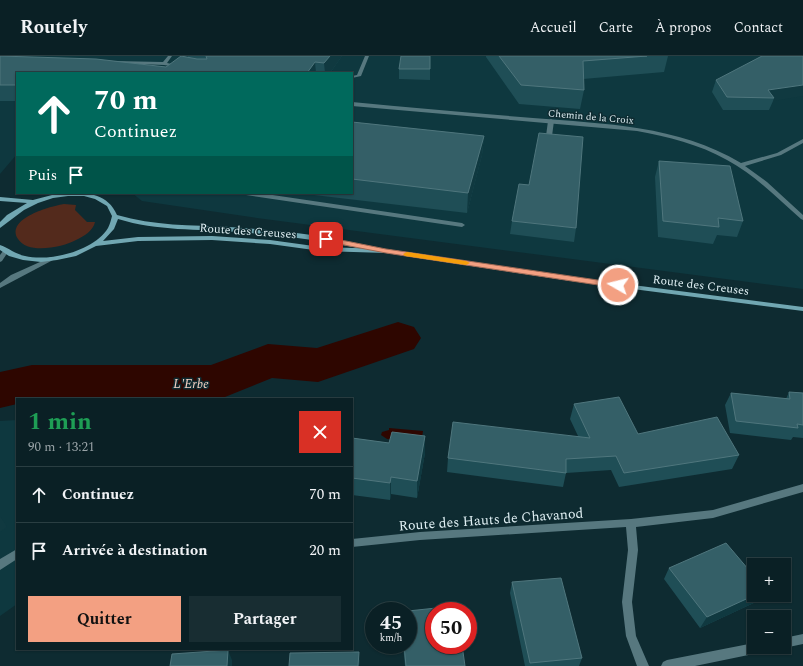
<!DOCTYPE html>
<html lang="fr">
<head>
<meta charset="utf-8">
<style>
	body { margin:0; font-family:Spectral,serif; background:#182d32; color:#f1f3f6; height:100vh; display:flex; flex-direction:column; font-size:15px; white-space:nowrap }
	* { box-sizing:border-box; margin:0 }
	p { font-size:13px; color:#99a3a7 }
	.icon { flex:none; width:22px; height:22px; fill:none; stroke:currentColor; stroke-width:2; stroke-linecap:round; stroke-linejoin:round }
	.map { position:relative; flex:1; overflow:hidden }
	.side { position:absolute; left:16px; top:342px; width:337px; height:252px; display:flex; flex-direction:column; background:#0a2025; border-radius:0px; box-shadow:0 1px 3px #0004,0 0 0 1px #2a3e42 }
	.side>* { flex:none }
	.banner { position:absolute; left:16px; top:16px; width:337px; height:122px; border-radius:0px; box-shadow:0 1px 3px #0004,0 0 0 1px #2a3e42; background:#00695c; color:#fff; overflow:hidden }
	.buttons { position:absolute; left:747px; top:502px; display:grid; gap:8px }
	.buttons a { display:grid; place-items:center; width:44px; height:44px; border-radius:0px; background:#0a2025; box-shadow:0 1px 3px #0004,0 0 0 1px #2a3e42; font-size:20px }
	.speed { position:absolute; left:365px; top:546px; display:flex; gap:8px; font-size:20px; font-weight:700; text-align:center }
	.speed>* { display:grid; place-content:center; width:52px; height:52px; border-radius:50%; background:#0a2025; box-shadow:0 1px 3px #0004,0 0 0 1px #2a3e42; line-height:1 }
	.speed small { font-size:10px; font-weight:400 }
	.speed .limit { border:6px solid #d22; background:#fff; color:#111 }
	.pin { position:absolute; display:grid; place-items:center; width:34px; height:34px; color:#fff; margin:-17px; border-radius:8px; box-shadow:0 2px 6px #0006 }
	.me { position:absolute; width:44px; margin:-22px; rotate:278deg; stroke-linejoin:round; filter:drop-shadow(0 0 3px #0008) }
	.turn { display:flex; align-items:center; gap:14px; height:84px; padding:0 12px; font-size:18px }
	.turn .icon { width:52px; height:52px; stroke-width:2.5 }
	.turn b { display:block; font-size:28px; line-height:34px }
	.then { display:flex; align-items:center; height:38px; padding:0 12px; background:#0003; gap:8px; font-size:15px }
	.round { display:grid; place-items:center; flex:none; width:42px; height:42px; border-radius:0px; background:#182d32 }
	.overview { display:flex; align-items:center; justify-content:space-between; height:68px; padding:0 12px }
	h1 { font-size:24px; font-weight:700; line-height:30px; color:#1e9e55 }
	.cta { display:flex; gap:8px; margin-top:auto; padding:8px 12px }
	.cta a { flex:1; height:46px; border-radius:0px; background:#f3a082; color:#111; font-size:16px; font-weight:700; line-height:46px; text-align:center }
	.cta a+a { background:#182d32; color:#f1f3f6 }
	ul { padding:0; list-style:none }
	li { display:flex; align-items:center; gap:12px; height:56px; padding:0 12px; border-top:1px solid #2a3e42 }
	li div { flex:1 }
	li b { display:block; font-size:15px }
	li em { font-style:normal }
	header { display:flex; align-items:center; gap:24px; box-sizing:border-box; height:56px; padding:0 20px; background:#0a2025; border-bottom:1px solid #2a3e42 }
	header strong { font-size:19px }
	nav { display:flex; gap:22px; margin-inline-start:auto; font-size:14px }
	.map>svg:first-child { display:block }
</style>
</head>
<body>
<header>
<strong>Routely</strong>
<nav><a>Accueil</a><a>Carte</a><a>À propos</a><a>Contact</a></nav>
</header>
<div class="map">
<svg width="803" height="610" viewBox="0 0 803 610">
	<rect width="100%" height="100%" fill="#0e2b31"/>
	<path fill="#0e383f" d="M0 0H803V233L257 162 142 145 132 137H352V17H17V98L0 118Z
		M17 364V548L0 560V365Z"/>
	<path fill="#532a1c" d="M64 148 76 149 75 154 87 166H95C93 175 84 180 76 184 63 191 28 199 18 183 5 162 52 150 64 148Z"/>
	<path fill="#2e0600" d="M389 372 423 375 421 388 387 383 381 379 382 376 389 374Z"/>
	<g fill="none" stroke-linecap="round" stroke-linejoin="round">
		<path fill="#2e0600" fill-rule="evenodd" d="M398 266 414 271 421 282 414 293 318 326 272 322 220 343H17V348L0 352V316L32 309H211L268 288 317 292Z"/>
		<path fill="#57787f" fill-rule="evenodd" d="M365 0H369L361 20 352 22V20L357 19Z
			M551 63 554 65 552 80 549 82 546 80 548 65Z
			M243 137H259L462 167 465 169 462 171 246 139Z
			M17 493V503L0 514V503Z
			M803 578V588L784 592 781 591H784V582Z
			M754 587V591H769L767 595 763 596 695 610H661L663 606 667 604Z"/>
		<path fill="#57787f" fill-rule="evenodd" d="M168 0H172L167 7 181 10V12L164 9 113 7 111 6 113 5 163 6Z
			M352 46C412 52 473 57 533 62 604 68 678 69 741 107L777 97 803 83V87L781 99 745 110 767 126 803 159V164L801 163C777 142 755 119 727 104 699 88 668 81 637 75L352 50Z
			M803 428V436L713 462 636 471 638 494 632 546 636 580 649 610H637L626 580 622 546 628 494 626 471 420 484 352 491V483L420 476 631 463 713 454Z"/>
		<path fill="#57787f" fill-rule="evenodd" d="M5 194 8 196 2 205 0 206V199L3 195Z
			M51 201 53 202 54 203 53 204 0 232V227L11 219Z"/>
		<path fill="#71a7b2" fill-rule="evenodd" d="M64 137C86 137 107 136 117 159 154 170 191 169 229 171 273 174 318 178 361 189L362 190 359 192C319 184 279 179 238 176 198 173 157 175 118 163L114 173 103 185 138 181 212 180 270 184 321 191 386 193 571 221 803 251V255L571 225 386 197 321 195 270 188 212 184 138 185 96 190 76 200 57 204 41 206 23 204 9 200 0 194V189C9 192 15 198 25 200 50 206 94 195 108 172 110 168 111 164 112 160L107 150 95 143 84 140H68L53 142 38 147 24 154 0 172V166L7 159 27 147 0 145V141L33 144 52 139Z"/>
	</g>
	<path fill="#1f4e56" d="M0 0 166 11 188 1V0H342L330 17H17V45H0Z
		M430 0V24L399 23V13Z
		M486 0H668L664 16 583 23 584 34 580 53 519 48 486 1Z
		M803 0 773 45 769 54H723L712 36 716 24Z
		M352 66 484 80 482 99 467 157 314 139 313 137H352Z
		M659 105 743 165 737 181 717 179 713 188 658 181 655 121Z
		M512 165 576 172 574 186 510 178Z
		M789 336 803 337V382L793 381 791 384 730 377 725 349 731 337 786 343Z
		M574 348 638 378 739 399 732 413 619 431 611 414 566 417 563 431 447 416 448 402 578 380 570 363Z
		M425 380V397L417 442 391 438 390 444 352 439V382L389 387Z
		M669 512 758 545 700 572 664 523Z
		M512 526 582 602 579 610H525L510 537Z
		M403 589H408L465 610H405Z"/>
	<path fill="#103940" d="M330 0H342L330 17H325L324 7Z
		M315 6 316 17H307Z
		M803 29V40L773 45 774 42 768 34Z
		M484 80 482 99 467 157 468 137Z
		M425 380V397L417 442V425Z
		M391 421V438L390 444V427Z
		M0 460 7 471 0 476Z
		M755 539H762L758 545 700 572 707 561Z
		M228 594 232 604V610H227Z
		M359 596 360 606 359 610H358Z"/>
	<path fill="#345f67" stroke="#4f767d" d="M0 0 96 3 166 11 181 0 197 3H207L206 0H330L324 7 315 6 307 17H17V29H0Z
		M401 0H430V13H399Z
		M499 0H647L583 5 584 34 521 29Z
		M762 0H803V29L768 34 774 42 727 41 716 24Z
		M352 66 484 80 468 137 352 123Z
		M539 77 583 81 576 172 512 165 519 128 529 129Z
		M659 105 730 110 743 165 718 162 719 171 663 165Z
		M789 336 803 337V369L797 368 798 372 736 365 731 337 790 343Z
		M619 341 638 378 717 361 739 399 624 417 616 400 566 403V417L448 402 453 366 590 382 574 348Z
		M392 376 425 380 417 425 391 421 390 427 352 422V382L389 387Z
		M726 487 754 520V539H755L707 561 669 512Z
		M561 522 582 602 530 607 512 526Z
		M455 550 456 555H434V589H462L465 610H406L404 589H408V555Z
		M228 594 227 610H170L172 598Z
		M359 596 358 610H289L290 597Z"/>
	<path fill="#f3a082" stroke="#9e6854" d="M326 181 386 193 618 227 622 229 618 232 386 197 323 185V182Z"/>
	<path fill="#f59e0b" d="M407 196 466 205 470 207 466 209 405 200 403 198Z"/>
	<g text-anchor="middle" stroke-width="3" stroke-linejoin="round" paint-order="stroke">
		<g font-size="10" fill="#dfeff3" stroke="#0e2b31">
			<text transform="translate(591 60) rotate(5)" y="4">Chemin de la Croix</text>
		</g>
		<g font-size="12" fill="#dfeff3" stroke="#0e2b31">
			<text transform="translate(248 175) rotate(4)" y="4">Route des Creuses</text>
			<text transform="translate(701 229) rotate(7)" y="4">Route des Creuses</text>
		</g>
		<g font-size="13" font-style="italic" fill="#f7d1c3" stroke="#0e2b31">
			<text x="191" y="332">L'Erbe</text>
		</g>
		<g font-size="14" fill="#dfeff3" stroke="#0e2b31">
			<text transform="translate(491 463) rotate(-4)" y="5">Route des Hauts de Chavanod</text>
		</g>
	</g>
</svg>
<div class="buttons">
<a>+</a>
<a>−</a>
</div>
<div class="speed"><div>45<small>km/h</small></div><div class="limit">50</div></div>
<div class="pin" style="left:326px;top:183px;background:#d93025"><svg class="icon" aria-label="arrive" viewBox="0 0 24 24"><path d="M6 21V4h12l-3 4 3 4H6"/></svg></div>
<svg class="me" style="left:618px;top:229px" viewBox="-20 -20 40 40"><circle r="17" fill="#f3a082" stroke="#fff" stroke-width="3"/><path d="M0-11L8 9 0 5-8 9z" fill="#fff"/></svg>
<div class="banner">
<div class="turn"><svg class="icon" aria-label="ahead" viewBox="0 0 24 24"><path d="M12 20V5M6 11l6-6 6 6"/></svg><div><b>70 m</b>Continuez</div></div>
<div class="then">Puis<svg class="icon" aria-label="arrive" viewBox="0 0 24 24"><path d="M6 21V4h12l-3 4 3 4H6"/></svg></div>
</div>
<section class="side">
<div class="overview"><div><h1>1 min</h1><p>90 m · 13:21</p></div><a class="round" style="background:#d93025;color:#fff"><svg class="icon" aria-label="close" viewBox="0 0 24 24"><path d="M6 6l12 12M18 6L6 18"/></svg></a></div>
<ul>
<li><svg class="icon" aria-label="ahead" viewBox="0 0 24 24"><path d="M12 20V5M6 11l6-6 6 6"/></svg><div><b>Continuez</b></div><em>70 m</em></li>
<li><svg class="icon" aria-label="arrive" viewBox="0 0 24 24"><path d="M6 21V4h12l-3 4 3 4H6"/></svg><div><b>Arrivée à destination</b></div><em>20 m</em></li>
</ul>
<div class="cta"><a>Quitter</a><a>Partager</a></div>
</section>
</div>
</body>
</html>
